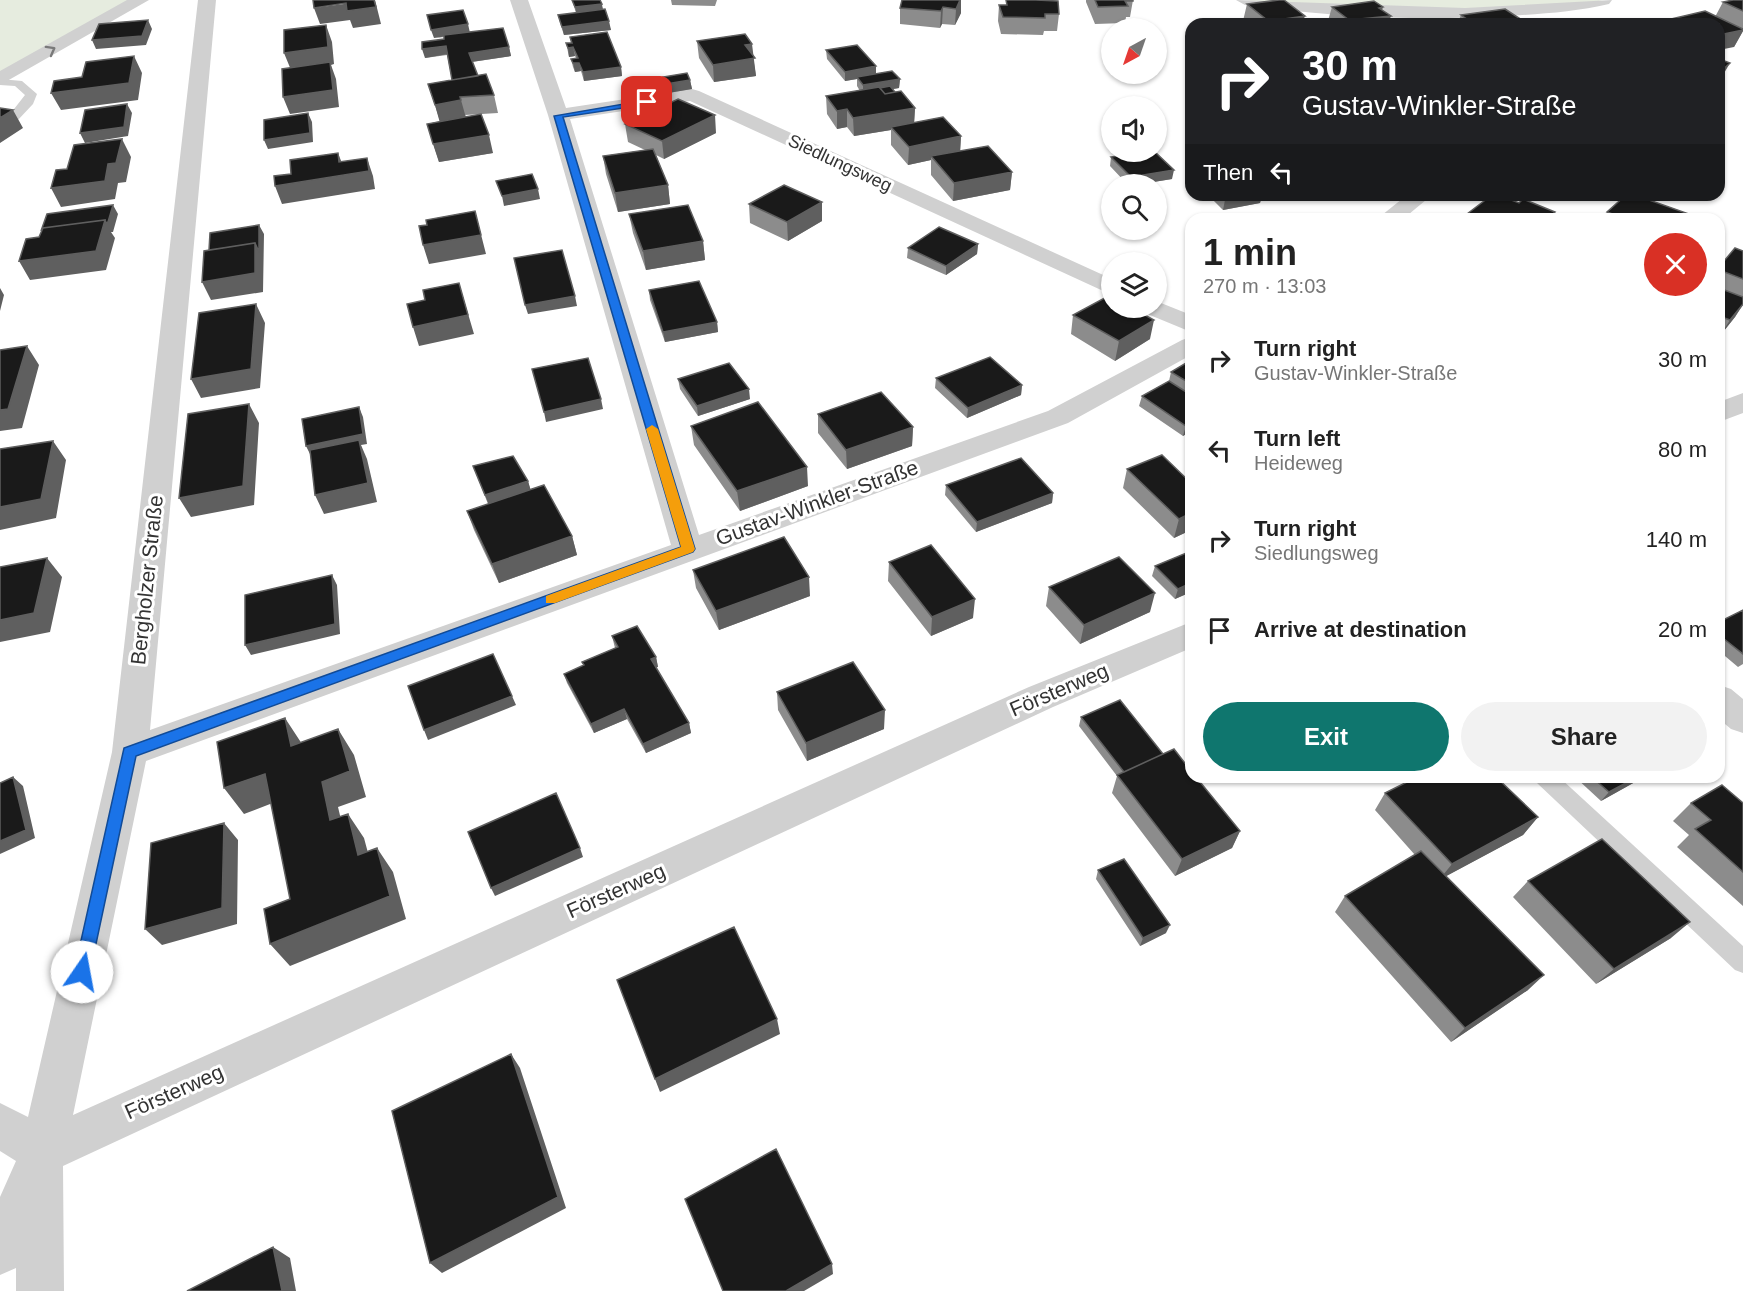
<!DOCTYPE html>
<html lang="en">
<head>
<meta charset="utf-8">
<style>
	body { margin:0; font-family:Arial,sans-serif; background:#f2f2f2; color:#222; height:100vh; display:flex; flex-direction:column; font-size:22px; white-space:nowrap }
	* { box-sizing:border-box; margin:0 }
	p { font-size:20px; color:#767676 }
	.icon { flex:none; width:33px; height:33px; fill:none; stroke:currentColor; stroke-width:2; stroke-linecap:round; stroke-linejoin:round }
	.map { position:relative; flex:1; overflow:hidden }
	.sheet { position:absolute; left:1185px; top:213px; width:540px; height:570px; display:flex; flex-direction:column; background:#fff; border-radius:18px; box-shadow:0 2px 4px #0004 }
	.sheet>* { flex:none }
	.hud { position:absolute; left:1185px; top:18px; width:540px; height:183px; border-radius:18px; box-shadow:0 2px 4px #0004; background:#202124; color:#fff; overflow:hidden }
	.needle { width:39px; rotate:220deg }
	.controls { position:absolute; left:1101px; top:18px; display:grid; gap:12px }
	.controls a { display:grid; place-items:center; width:66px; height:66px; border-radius:50%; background:#fff; box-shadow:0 2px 4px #0004; font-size:30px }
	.pin { position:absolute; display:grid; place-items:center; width:51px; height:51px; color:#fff; margin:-26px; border-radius:12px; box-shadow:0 3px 9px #0006 }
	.me { position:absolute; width:66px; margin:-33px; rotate:12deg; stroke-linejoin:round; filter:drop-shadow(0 0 4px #0008) }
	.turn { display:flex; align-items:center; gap:21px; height:126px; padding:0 18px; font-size:27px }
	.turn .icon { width:78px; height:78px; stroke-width:2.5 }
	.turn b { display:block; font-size:42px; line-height:51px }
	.then { display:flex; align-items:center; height:57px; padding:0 18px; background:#0003; gap:12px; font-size:22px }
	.round { display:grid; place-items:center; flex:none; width:63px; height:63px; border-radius:32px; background:#f2f2f2 }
	.overview { display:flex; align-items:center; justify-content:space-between; height:102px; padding:0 18px }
	h1 { font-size:36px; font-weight:700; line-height:45px }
	.button { display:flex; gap:12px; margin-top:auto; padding:12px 18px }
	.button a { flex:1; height:69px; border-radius:36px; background:#0f766e; color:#fff; font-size:24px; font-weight:700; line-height:69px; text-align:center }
	.button a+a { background:#f2f2f2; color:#222 }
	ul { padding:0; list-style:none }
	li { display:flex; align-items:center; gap:18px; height:90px; padding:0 18px }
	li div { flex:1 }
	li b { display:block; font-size:22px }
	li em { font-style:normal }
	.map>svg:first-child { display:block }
</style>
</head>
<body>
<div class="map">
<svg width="1743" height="1291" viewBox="0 0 1743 1291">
	<rect width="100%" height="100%" fill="#fff"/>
	<path fill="#e6ecdf" d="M0 0H140L0 79Z
		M1245 0H1603L1571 7 1318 10Z"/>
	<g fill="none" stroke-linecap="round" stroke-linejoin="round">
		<path fill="#d0d0d0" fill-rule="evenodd" d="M0 79 22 81 37 94 33 104 17 121 7 118 25 95 15 86 0 85Z
			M1534 777H1559L1743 946V973L1735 970 1537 783Z"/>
		<path fill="#d0d0d0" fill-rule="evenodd" d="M127 0H149L0 85V71Z
			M198 0H216L150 730 671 545 548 115 510 0H528L566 108 692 89 699 91 1112 279V295L690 101 570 119 699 535 1048 411 1182 340 1191 337V355L1068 423 146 761 73 1115 1029 687 1191 622V648L1053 707 63 1166 64 1291H16V1268L0 1275V1197L16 1161 0 1151V1103L28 1117 112 752Z
			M1236 0 1465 8 1612 0 1609 4C1575 12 1541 14 1505 16 1418 21 1331 17 1245 5Z
			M1407 195H1432L1403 219H1377Z
			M1156 301 1191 315V332L1145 313 1142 308H1156Z
			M1743 393V413L1719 422V402Z
			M1719 685 1731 689 1743 699V733L1731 729 1719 719Z"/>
	</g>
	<path fill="#8c8c8c" d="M572 0H600L603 9 611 30 564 35 560 23 558 15 576 13Z
		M671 0H717L715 6 672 5Z
		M902 0H961V13L955 25 942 24 940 28 900 24V8Z
		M1006 0 1059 14 1057 31H1044L1043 35 1001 34 998 21 999 5H1006Z
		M1086 0H1133L1130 17H1126L1125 23 1095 24 1086 2Z
		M1743 0V31L1734 47 1719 24H1665L1667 20 1715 17 1723 2Z
		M1247 4 1302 24H1247L1243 21Z
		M1332 7 1382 10 1388 24H1327Z
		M1461 15 1528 24H1457Z
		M469 32 509 47 511 56 472 62 478 76 494 95 498 113 465 115 493 153 439 162 427 124 440 121 428 84 452 80 447 55 425 58 444 39V37L434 38Z
		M570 37 621 67 622 76 584 81 581 71 575 72 573 67 571 59 576 58 575 56 569 57 568 52 566 43H571Z
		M697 41 753 57 756 76 714 82 699 58Z
		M826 50 876 74 900 79 899 88 893 89 895 92 915 108 914 122 961 136 960 151 1012 172 1010 190 953 201 931 175V160L908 165 891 145V130L854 136 847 127 837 129 827 114 826 96 860 91 857 86V79L845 81 827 59Z
		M663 77 690 80 692 89 668 93 664 86Z
		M625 124 716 133 664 159 656 155 668 185 670 204 618 212 606 174 603 156 645 150 628 142Z
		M1111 157 1172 179 1141 184H1127L1110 166Z
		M1208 195H1262L1260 203 1223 210Z
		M1542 195H1555L1550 198Z
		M1519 203 1552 219H1465L1467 214Z
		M749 204 822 221 788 241 750 223Z
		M1607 212 1689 214 1686 219H1604Z
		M629 214 703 241 705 260 646 270 633 233Z
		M978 244 977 254 946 275 907 258 908 248Z
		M1743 251V305L1735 317 1719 337V267Z
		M649 290 717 322 718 332 665 342 650 300Z
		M1073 315 1150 339 1115 361 1071 334Z
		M1191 360V431L1183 436 1139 406 1142 396 1169 381 1171 372Z
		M936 378 1022 385 1021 395 967 418 935 388Z
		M678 379 750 399 698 416 680 389Z
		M818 414 913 427 912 446 847 469 818 433Z
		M691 426 808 486 740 511 694 445Z
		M473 466 528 481 530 489 572 536 577 555 499 583 474 530 467 511 488 504Z
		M1127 469 1191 483V530L1174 538 1123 488Z
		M946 485 1053 493 1052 503 976 532 945 495Z
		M1191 551V592L1175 599 1152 576 1155 566Z
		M889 562 973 618 931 636 888 581Z
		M693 570 810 596 719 630 696 588Z
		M1049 587 1150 612 1080 644 1046 606Z
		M1743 610V664L1738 667 1719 651V622Z
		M612 636 656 657 658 667H656L689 723 691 733 646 753 627 719 594 733 567 683 564 674 584 666 582 662 615 648Z
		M777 692 884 729 807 761 778 710Z
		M1081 717 1163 754 1240 831 1232 848 1175 876 1112 793 1117 776 1079 726Z
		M1575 777H1640L1635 782 1601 801Z
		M1385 793 1538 817 1523 835 1446 876 1528 990 1451 1042 1335 912 1345 896 1415 855 1375 810Z
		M1691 803H1743V906L1677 847 1689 835 1673 821Z
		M1098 870 1166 933 1140 946 1096 879Z
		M1528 881 1671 938 1596 984 1513 897Z"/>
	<path fill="#5f5f5f" d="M374 0H375L381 24 353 28 350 20 320 24 314 8Z
		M960 0H961V13L955 25 956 9Z
		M602 4 603 12 577 16 575 7Z
		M943 7 942 24 940 28 941 11Z
		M1383 7 1380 17 1391 16 1388 24H1348L1349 20 1379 8Z
		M1305 16 1302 24H1282L1284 19Z
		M148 20 152 29 146 45 96 49 92 40Z
		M609 21 611 30 564 35 562 27Z
		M468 24 470 33 434 38 431 30Z
		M326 25 332 42 334 64 331 65 336 79 339 107 290 114 283 97 291 70 284 53Z
		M1743 28V31L1734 47 1719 50V35L1742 30Z
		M752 44 756 76 714 82 713 65 745 45Z
		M446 46 448 54 425 58 422 49Z
		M509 47 511 56 471 62 469 53Z
		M573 47 575 56 569 57 568 48Z
		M134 56 142 73 138 100 61 110 51 93Z
		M573 63H579L581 71 575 72Z
		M1730 63 1720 80 1719 81V73Z
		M876 66V75L857 77V79L845 81V72Z
		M621 67 622 76 584 81 583 72Z
		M900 79 899 88 863 94V85Z
		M690 80 692 89 668 93 666 84Z
		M461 100 466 118 440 123 435 105Z
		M127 104 132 113 128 136 85 143 80 133Z
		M915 108 914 126 891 127V130L854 136 853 118Z
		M847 109V127L837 129V111Z
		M13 110 23 128 0 143V118Z
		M308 113 312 122 313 142 268 149 264 140Z
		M715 115 716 133 664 159 662 141Z
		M489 135 493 153 439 162 433 144Z
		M961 136 960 154 931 156V160L908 165 909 147Z
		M122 139 131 157 126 182 118 183 115 199 61 207 51 188 108 164Z
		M338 153 345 171 367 158 373 176 375 189 282 204 275 186 339 162Z
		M1174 170 1172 179 1141 184H1130L1131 177Z
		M1012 172 1010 190 953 201 954 183Z
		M668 185 670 204 618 212 615 193Z
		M538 189 540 199 504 206 502 196Z
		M1254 195H1262L1260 203 1223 210 1225 200Z
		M822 202V221L788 241 787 222Z
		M113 205 118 214 113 232H111L115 238 106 270 30 280 19 261 47 241Z
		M475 211 486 254 429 264 423 245Z
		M1555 212 1552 219H1547Z
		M259 225 264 234 263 292 211 300 202 282 255 243Z
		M703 241 705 260 646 270 643 251Z
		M978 244 977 254 946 275V266Z
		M459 283 474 334 419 346 413 327Z
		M0 288 4 295 0 311Z
		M575 296 577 306 528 314 525 305Z
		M256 304 265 323 260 388 201 398 191 379Z
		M1743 304 1735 317 1719 337 1730 320Z
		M1154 320 1150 339 1115 361 1119 341Z
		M717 322 718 332 665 342 663 332Z
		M27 346 39 365 22 428 0 431V410Z
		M1022 385 1021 395 967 418 968 408Z
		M749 389 750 399 698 416 697 406Z
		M601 399 603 409 546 422 544 412Z
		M249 404 259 423 254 505 191 517 179 498Z
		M359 407 363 417 367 444 361 445 367 459 377 502 324 514 315 495 311 456 306 446Z
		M1191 423V431L1183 436 1186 426Z
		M913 427 912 446 847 469 846 450Z
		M53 441 66 460 56 518 0 530V507Z
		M807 467 808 486 740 511 737 491Z
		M528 481 531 491 489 505 485 495Z
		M1053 493 1052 503 976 532 977 522Z
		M1191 513V530L1174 538 1179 519Z
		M572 536 577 555 499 583 492 564Z
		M47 558 62 577 50 632 0 642V620Z
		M332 575 337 585 340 634 251 655 245 645Z
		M809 577 810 596 719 630 716 611Z
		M1191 583V592L1175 599 1178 589Z
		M1155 593 1150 612 1080 644 1084 625Z
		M975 599 973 618 931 636 932 617Z
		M656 657 658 667 653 668 651 659Z
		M512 696 516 705 428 740 424 730Z
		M624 709 627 719 594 733 591 724Z
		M885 710 884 729 807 761 806 743Z
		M285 718 302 744 291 746Z
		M689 723 691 733 646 753 643 744Z
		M338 729 354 755 366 797 338 807 347 845 330 820 322 782Z
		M265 774 283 799 244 814 224 788Z
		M13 777 23 786 35 838 0 854V841Z
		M1637 777H1640L1635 782 1601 801 1609 792Z
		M348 814 364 838 375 879 358 855Z
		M1538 817 1523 835 1439 880 1452 864Z
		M224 823 238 840 237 924 162 945 145 929Z
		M1240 831 1232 848 1175 876 1182 859Z
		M377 848 393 872 406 919 290 966 270 944Z
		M580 848 583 857 495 896 491 888Z
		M1690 922 1671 938 1596 984 1614 969Z
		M1170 925 1166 933 1140 946 1143 938Z
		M1544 975 1528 990 1451 1042 1465 1028Z
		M777 1019 780 1034 660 1092 655 1079Z
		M511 1054 520 1068 566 1208 442 1273 430 1263Z
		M273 1247 290 1258 296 1291H282Z
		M832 1264 833 1274 804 1291H786Z"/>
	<path fill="#1a1a1a" stroke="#5f5f5f" stroke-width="1.5" d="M313 0H374L376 7 347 11 346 3 314 8Z
		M572 0H600L602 4 575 7Z
		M902 0H960L956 9 943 7 941 11 900 8Z
		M1006 0H1036L1058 1 1059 14H1045V18L1003 17 999 5H1007Z
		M1095 0H1133V1H1125L1128 6 1098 7Z
		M1279 0H1284L1305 16 1284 19 1290 24H1272L1247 4Z
		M1733 0H1743V11L1723 2Z
		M1374 1 1383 7 1379 8 1391 16 1349 20 1332 7Z
		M605 9 609 21 562 27 558 15Z
		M1505 9 1528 24H1474L1461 15Z
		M463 10 468 24 431 30 427 15Z
		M1705 11 1743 29V30L1719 35V24H1676L1667 20Z
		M148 20 142 36 92 40 99 24Z
		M326 25 328 47 284 53V30Z
		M503 28 509 47 469 53 478 76 452 80 446 46 422 49V42L444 39V35Z
		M607 32 621 67 583 72 579 63H573L571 59 578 58 573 47 568 48 566 43H572L570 37Z
		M745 34 752 44 745 45 755 58 713 65 697 41Z
		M857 45 876 66 845 72 826 50Z
		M134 56 129 83 51 93 54 81 82 77 86 62Z
		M1719 59 1730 63 1719 73Z
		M330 62 333 90 283 97 282 69Z
		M892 71 900 79 863 85 857 77Z
		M687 73 690 80 666 84 663 77Z
		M486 74 494 95 460 97 461 100 435 105 428 84Z
		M890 86 895 92 885 94 880 88Z
		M879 87 885 94 901 91 915 108 853 118 847 109 837 111 826 96Z
		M678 99 715 115 662 141 625 124Z
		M127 104 124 127 80 133 85 110Z
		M0 108 13 110 0 118Z
		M308 113 310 133 264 140V120Z
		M481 114 489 135 433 144 427 124Z
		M943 117 961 136 909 147 891 127Z
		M122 139 116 163 108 164 105 181 51 188 56 170 67 169 74 145Z
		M988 146 1012 172 954 183 931 156Z
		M653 149 668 185 615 193 603 156Z
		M1144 152H1155L1174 170 1131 177 1111 157Z
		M338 153 339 162 367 158 369 171 275 186 274 176 291 174 290 160Z
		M532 174 538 189 502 196 496 181Z
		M784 185 822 202 787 222 749 204Z
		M1220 195H1254L1225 200Z
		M1492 195H1498L1519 203 1523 199 1555 212 1547 219H1480L1467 214Z
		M1626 195H1635L1689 214 1685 219H1626L1607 212Z
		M113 205 108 222 106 223 105 220 43 228 41 231 47 214Z
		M688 205 703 241 643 251 629 214Z
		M475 211 481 235 423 245 419 226 427 225 426 220Z
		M105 220 96 251 19 261 26 239 39 237 43 228Z
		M259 225V252L255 243 209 250 210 233Z
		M939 227 978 244 946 266 908 248Z
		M255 243V273L202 282 204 251Z
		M1735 248 1743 251V279L1719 270V267Z
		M562 250 575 296 525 305 514 258Z
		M699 281 717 322 663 332 649 290Z
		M459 283 468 315 413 327 407 304 425 300 423 290Z
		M1719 288 1743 297V304L1730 320 1719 316Z
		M1110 295 1112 296V308H1132L1154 320 1119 341 1073 315Z
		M256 304 251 369 191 379 199 313Z
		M27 346 8 409 0 410V350Z
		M990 357 1022 385 968 408 936 378Z
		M588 358 601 399 544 412 532 369Z
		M1191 360V384L1171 372Z
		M729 363 749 389 697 406 678 379Z
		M1169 381 1191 395V423L1186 426 1142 396Z
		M881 392 913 427 846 450 818 414Z
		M758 402 807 467 737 491 691 426Z
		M249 404 243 486 179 498 188 414Z
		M359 407 363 434 306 446 302 419Z
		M359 440 368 483 315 495 310 450Z
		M53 441 41 499 0 507V449Z
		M1162 455 1191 483V513L1179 519 1127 469Z
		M513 456 528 481 485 495 473 466Z
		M1021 458 1053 493 977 522 946 485Z
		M544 485 572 536 492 564 467 511Z
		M784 537 809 577 716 611 693 570Z
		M931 545 975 599 932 617 889 562Z
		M1191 551V583L1178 589 1155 566Z
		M1119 557 1155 593 1084 625 1049 587Z
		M47 558 34 613 0 620V567Z
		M332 575 335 624 245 645V595Z
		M1743 610V654L1719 635V622Z
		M637 626 656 657 651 659 689 723 643 744 624 709 591 724 564 674 584 665 582 662 618 647 612 636Z
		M493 654 512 696 424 730 408 686Z
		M853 662 885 710 806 743 777 692Z
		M1120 700 1163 754 1124 772 1081 717Z
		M285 718 291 746 338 729 350 771 322 782 330 820 348 814 358 855 377 848 390 896 270 944 264 909 290 899 265 774 224 788 217 742Z
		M1174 749 1191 771V777H1196L1240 831 1182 859 1117 775Z
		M13 777 26 830 0 841V783Z
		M1417 777H1496L1538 817 1452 864 1385 793Z
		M1592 777H1637L1609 792Z
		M1722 785 1743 803V872L1695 829 1711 820 1691 803Z
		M556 793 580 848 491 888 468 832Z
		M224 823 222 908 145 929 151 843Z
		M1602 839 1690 922 1614 969 1528 881Z
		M1421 851 1544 975 1465 1028 1345 896Z
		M1124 859 1170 925 1143 938 1098 870Z
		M734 927 777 1019 655 1079 617 980Z
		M511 1054 558 1197 430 1263 392 1111Z
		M776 1149 832 1264 786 1291H723L685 1199Z
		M273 1247 282 1291H187Z"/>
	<defs><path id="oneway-chevron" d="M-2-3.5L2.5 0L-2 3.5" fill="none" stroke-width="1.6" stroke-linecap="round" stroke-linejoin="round" transform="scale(1.5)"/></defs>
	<use stroke="#7a7a7a" href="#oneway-chevron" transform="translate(51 50) rotate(-29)"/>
	<path fill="#1a73e8" stroke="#114b97" stroke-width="1.5" d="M647 100 650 104 563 117 695 549 693 552 136 756 90 972 88 978 82 980 76 978 74 972 124 748 681 547 554 116Z"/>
	<path fill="#f59e0b" d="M652 425 658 429 695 549 693 552 555 603H546V596L681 547 646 429Z"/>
	<g text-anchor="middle" stroke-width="6" stroke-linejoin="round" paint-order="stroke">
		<g font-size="18" fill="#333" stroke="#fff">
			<text transform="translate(840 163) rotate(25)" y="6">Siedlungsweg</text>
		</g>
		<g font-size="21" fill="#333" stroke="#fff">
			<text transform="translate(817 503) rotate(-20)" y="7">Gustav-Winkler-Straße</text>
			<text transform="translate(147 580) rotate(-84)" y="7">Bergholzer Straße</text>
			<text transform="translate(1059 690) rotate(-23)" y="7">Försterweg</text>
			<text transform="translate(616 891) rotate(-24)" y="7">Försterweg</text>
			<text transform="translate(174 1092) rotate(-24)" y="7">Försterweg</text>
		</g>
	</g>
</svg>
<div class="controls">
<a><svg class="needle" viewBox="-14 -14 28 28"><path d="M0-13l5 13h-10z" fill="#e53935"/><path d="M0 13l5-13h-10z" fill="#767676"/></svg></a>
<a><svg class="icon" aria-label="sound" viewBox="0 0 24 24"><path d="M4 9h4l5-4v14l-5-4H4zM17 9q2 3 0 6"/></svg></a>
<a><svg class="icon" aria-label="search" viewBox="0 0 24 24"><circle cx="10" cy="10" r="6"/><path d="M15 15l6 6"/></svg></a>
<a><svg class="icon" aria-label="layers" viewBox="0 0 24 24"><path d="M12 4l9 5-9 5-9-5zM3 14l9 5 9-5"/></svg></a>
</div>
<div class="pin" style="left:647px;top:102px;background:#d93025"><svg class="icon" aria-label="arrive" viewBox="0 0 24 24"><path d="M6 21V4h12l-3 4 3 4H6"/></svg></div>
<svg class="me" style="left:82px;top:972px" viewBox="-20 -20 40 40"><circle r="19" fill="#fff"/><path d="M0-13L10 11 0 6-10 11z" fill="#1a73e8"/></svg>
<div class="hud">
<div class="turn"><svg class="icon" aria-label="right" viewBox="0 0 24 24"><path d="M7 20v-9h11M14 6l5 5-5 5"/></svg><div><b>30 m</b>Gustav-Winkler-Straße</div></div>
<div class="then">Then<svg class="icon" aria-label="left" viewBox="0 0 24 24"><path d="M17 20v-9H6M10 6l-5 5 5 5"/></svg></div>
</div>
<section class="sheet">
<div class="overview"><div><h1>1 min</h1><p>270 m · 13:03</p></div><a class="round" style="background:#d93025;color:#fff"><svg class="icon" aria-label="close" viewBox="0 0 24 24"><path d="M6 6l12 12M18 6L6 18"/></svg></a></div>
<ul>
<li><svg class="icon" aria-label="right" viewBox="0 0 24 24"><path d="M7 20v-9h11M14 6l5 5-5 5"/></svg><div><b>Turn right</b><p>Gustav-Winkler-Straße</p></div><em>30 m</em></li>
<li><svg class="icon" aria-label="left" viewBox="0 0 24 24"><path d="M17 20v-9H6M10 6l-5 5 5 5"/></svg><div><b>Turn left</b><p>Heideweg</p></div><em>80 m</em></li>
<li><svg class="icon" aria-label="right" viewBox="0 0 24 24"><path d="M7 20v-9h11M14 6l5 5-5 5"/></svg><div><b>Turn right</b><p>Siedlungsweg</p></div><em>140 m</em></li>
<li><svg class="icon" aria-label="arrive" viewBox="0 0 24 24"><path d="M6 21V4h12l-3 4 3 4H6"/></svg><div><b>Arrive at destination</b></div><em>20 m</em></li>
</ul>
<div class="button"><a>Exit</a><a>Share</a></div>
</section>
</div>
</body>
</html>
